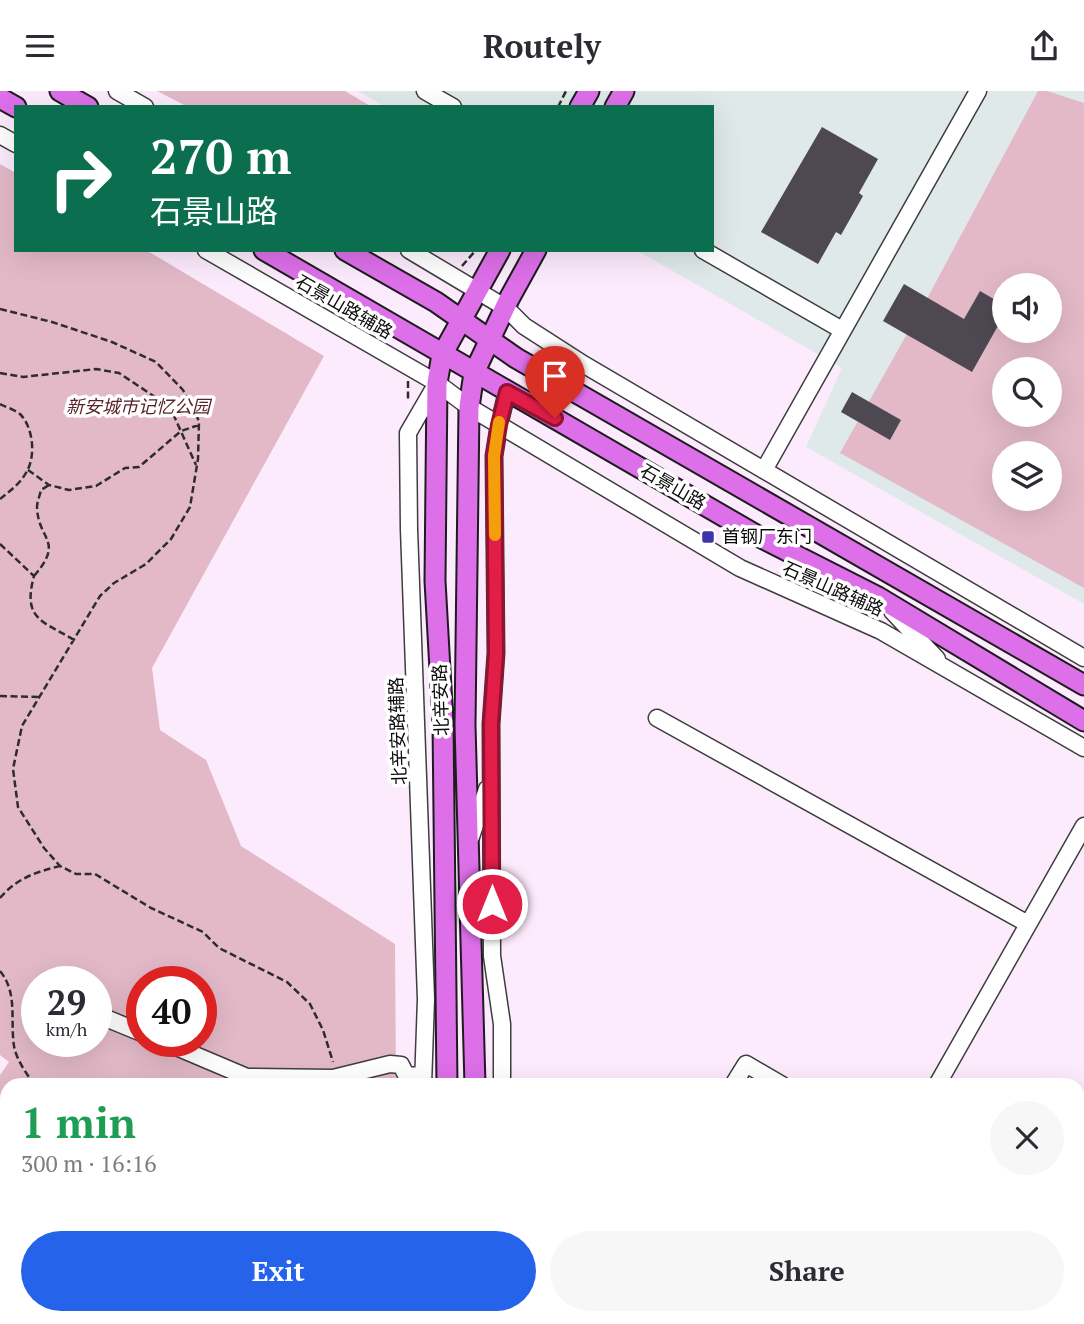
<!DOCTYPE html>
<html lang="en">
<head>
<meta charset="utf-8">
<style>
	body { margin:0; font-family:"PT Serif","Noto Sans SC",serif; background:#f7f7f7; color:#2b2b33; height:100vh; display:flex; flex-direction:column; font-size:26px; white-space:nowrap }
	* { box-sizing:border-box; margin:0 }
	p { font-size:23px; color:#7c7c81 }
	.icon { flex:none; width:38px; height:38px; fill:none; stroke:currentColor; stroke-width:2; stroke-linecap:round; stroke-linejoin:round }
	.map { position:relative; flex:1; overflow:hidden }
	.panel { position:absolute; left:0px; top:987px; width:1085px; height:247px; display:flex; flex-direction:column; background:#fff; border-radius:21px 21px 0 0; box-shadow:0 7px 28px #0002 }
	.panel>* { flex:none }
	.hud { position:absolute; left:14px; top:14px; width:700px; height:147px; border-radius:0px; box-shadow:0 7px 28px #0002; background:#0b6e4f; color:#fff; overflow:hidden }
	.buttons { position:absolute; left:992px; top:182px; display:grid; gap:14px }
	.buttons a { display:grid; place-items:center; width:70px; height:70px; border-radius:50%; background:#fff; box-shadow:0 7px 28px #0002; font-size:35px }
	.speed { position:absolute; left:21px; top:875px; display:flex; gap:14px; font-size:35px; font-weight:700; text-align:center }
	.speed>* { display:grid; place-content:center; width:91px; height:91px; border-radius:50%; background:#fff; box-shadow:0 7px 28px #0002; line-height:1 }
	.speed small { font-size:18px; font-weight:400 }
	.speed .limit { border:10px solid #d22; background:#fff; color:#111 }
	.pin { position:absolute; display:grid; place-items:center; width:60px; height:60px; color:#fff; margin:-72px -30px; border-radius:50% 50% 50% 0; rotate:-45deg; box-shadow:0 0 7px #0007 }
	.pin .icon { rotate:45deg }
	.me { position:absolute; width:77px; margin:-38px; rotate:0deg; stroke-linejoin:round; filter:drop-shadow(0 0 5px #0008) }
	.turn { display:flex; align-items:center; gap:24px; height:147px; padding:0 21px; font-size:32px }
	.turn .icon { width:91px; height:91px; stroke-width:2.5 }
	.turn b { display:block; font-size:49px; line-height:60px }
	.round { display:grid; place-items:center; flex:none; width:74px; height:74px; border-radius:37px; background:#f7f7f7 }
	.head { display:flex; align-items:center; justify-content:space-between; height:119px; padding:0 21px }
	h1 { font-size:42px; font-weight:700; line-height:52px; color:#1e9e55 }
	.primary-button { display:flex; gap:14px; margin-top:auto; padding:14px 21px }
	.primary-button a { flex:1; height:80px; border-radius:42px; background:#2563eb; color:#fff; font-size:28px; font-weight:700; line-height:80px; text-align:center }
	.primary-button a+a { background:#f7f7f7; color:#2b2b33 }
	header { display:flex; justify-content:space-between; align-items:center; height:91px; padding:0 21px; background:#fff; font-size:32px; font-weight:700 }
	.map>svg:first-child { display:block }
</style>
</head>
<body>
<header><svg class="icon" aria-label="menu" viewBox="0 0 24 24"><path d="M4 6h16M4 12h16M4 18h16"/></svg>Routely<svg class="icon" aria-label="share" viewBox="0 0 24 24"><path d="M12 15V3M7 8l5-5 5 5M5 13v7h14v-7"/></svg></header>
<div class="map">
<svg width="1084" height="1233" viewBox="0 0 1084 1233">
	<rect width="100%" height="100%" fill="#fcebfd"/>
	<path fill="#e0e9e9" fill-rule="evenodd" d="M358 0H1084V513L806 356 842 277 636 159H712V16H385ZM1004 194H1050V240H1004ZM1004 278H1050V324H1004ZM1004 362H1050V408H1004Z"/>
	<path fill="#e3b9c8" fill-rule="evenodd" d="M157 0H345L372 16H188Z
		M1038 0H1047L1084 12V497L840 362 930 202ZM1004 194H1050V240H1004ZM1004 278H1050V324H1004ZM1004 362H1050V408H1004Z
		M0 73 16 82V159H146L324 265 152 577 160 639 206 669 241 755 395 853 396 994H7V1020L0 1016V984L9 971 0 964ZM37 891H96V950H37ZM142 891H201V950H142Z"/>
	<path fill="#4e4852" d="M822 36 878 68 859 102 863 105 841 144 836 141 818 173 761 141Z
		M904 193 964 228 980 200 1004 214V224L972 281 883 230Z
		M852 301 901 329 890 349 841 321Z"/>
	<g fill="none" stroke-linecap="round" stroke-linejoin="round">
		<defs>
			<path id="minor" d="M117 0 145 16
				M425 0 453 16
				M0 44 16 53
				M206 159 437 292 469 316 740 477 881 540 1084 657
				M409 159 506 217 524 235 583 273 1084 567
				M703 159 842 239
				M764 379 978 0
				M892 520 937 568
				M657 627 1028 833
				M471 746 487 698
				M96 923 142 942
				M162 950 247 986 333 987 390 973 401 974 406 984 423 985
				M423 994 426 908 409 438 408 342 437 292
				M502 994V933L492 865 491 633 496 562 494 365 499 334 507 301
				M733 994 746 973 782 994
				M937 994 1084 735
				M503 1227 504 1233
				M849 1227 863 1233
				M419 1233V1227"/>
			<path id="major" d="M60 0 88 16
				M0 7 16 16
				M580 16 589 0
				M615 16 624 0
				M264 159 756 444 878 506 1084 630
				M345 159 436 211 516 267 1084 594
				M447 994 443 632 435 490 437 292 442 264 500 159
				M475 994 465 634 469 316 474 282 509 208 536 159
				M447 1233V1227
				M477 1233 478 1227"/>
		</defs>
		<use href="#minor" stroke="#3e3e3e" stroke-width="19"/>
		<use href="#major" stroke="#1c1c1c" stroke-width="23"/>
		<path stroke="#2d2d2d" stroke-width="2.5" stroke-dasharray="7 3.5" stroke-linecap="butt" d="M558 16 566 0
			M462 175 476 159
			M0 218 52 231 112 251 156 271 183 299 199 330 198 368 190 416 171 448 146 473 114 492 100 505 22 635 13 678 18 716 44 757 60 775 76 783H95L151 817 203 841 219 857 287 891 310 913 323 939 333 971
			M0 282 23 286 96 278 119 282 170 316 196 374
			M408 290V311
			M0 313C6 316 15 319 20 323 33 336 36 364 27 380 21 392 10 400 0 408
			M28 379 49 394 69 399 96 395 125 377 139 376 181 340 199 334
			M0 453 34 485C22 529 43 530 74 549
			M34 485C65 449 38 450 37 416 37 411 40 404 41 399L49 394
			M0 605 39 606
			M0 807C17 787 36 781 60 775
			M0 880C18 902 10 928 14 955 16 968 27 984 35 994"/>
		<use href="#minor" stroke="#fff" stroke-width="16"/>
		<use href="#major" stroke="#dd6fe9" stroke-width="19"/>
	</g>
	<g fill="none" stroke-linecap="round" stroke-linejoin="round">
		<defs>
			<path id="route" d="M492 813 491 633 496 562 494 365 499 334 507 301 555 327"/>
		</defs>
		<use href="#route" stroke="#92132f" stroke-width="18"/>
		<use href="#route" stroke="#e11d48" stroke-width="12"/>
		<path stroke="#f59e0b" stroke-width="12" d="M495 444 494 365 499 331"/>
	</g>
	<rect fill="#3f33aa" stroke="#fff" stroke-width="2.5" x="701" y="439" width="14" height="14" rx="3.5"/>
	<g text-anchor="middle" stroke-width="7" stroke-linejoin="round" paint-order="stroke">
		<g font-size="18" fill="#0b0b0b" stroke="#fff">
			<text transform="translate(344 216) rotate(30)" y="6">石景山路辅路</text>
			<text transform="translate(673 396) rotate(30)" y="6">石景山路</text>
			<text transform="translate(833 498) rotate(24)" y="6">石景山路辅路</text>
			<text transform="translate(441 609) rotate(-92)" y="6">北辛安路</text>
			<text transform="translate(398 640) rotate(-92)" y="6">北辛安路辅路</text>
		</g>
		<g font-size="18" font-style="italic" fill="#5a2326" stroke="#fff">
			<text x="138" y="322">新安城市记忆公园</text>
		</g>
		<g font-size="18" fill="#0b0b0b" stroke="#fff" text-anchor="start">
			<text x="722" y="452">首钢厂东门</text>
		</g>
	</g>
</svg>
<div class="buttons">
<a><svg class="icon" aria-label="sound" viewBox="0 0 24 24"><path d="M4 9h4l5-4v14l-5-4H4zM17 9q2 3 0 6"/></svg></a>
<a><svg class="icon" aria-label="search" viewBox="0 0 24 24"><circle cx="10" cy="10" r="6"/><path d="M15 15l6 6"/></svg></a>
<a><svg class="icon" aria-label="layers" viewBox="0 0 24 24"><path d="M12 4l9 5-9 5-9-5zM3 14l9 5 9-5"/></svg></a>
</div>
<div class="speed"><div>29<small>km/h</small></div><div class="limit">40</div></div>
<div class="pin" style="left:555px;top:327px;background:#d93025"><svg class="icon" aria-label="arrive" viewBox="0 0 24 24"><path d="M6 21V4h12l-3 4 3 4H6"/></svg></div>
<svg class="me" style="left:492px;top:813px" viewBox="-20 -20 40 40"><circle r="17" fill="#e11d48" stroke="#fff" stroke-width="3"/><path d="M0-11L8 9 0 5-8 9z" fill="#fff"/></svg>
<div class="hud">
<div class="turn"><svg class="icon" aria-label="right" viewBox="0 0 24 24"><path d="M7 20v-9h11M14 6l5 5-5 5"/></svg><div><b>270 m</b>石景山路</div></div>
</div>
<section class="panel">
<div class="head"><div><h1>1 min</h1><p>300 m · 16:16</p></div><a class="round"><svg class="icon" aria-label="close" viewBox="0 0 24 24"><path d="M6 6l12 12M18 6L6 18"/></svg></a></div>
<div class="primary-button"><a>Exit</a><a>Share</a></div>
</section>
</div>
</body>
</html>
